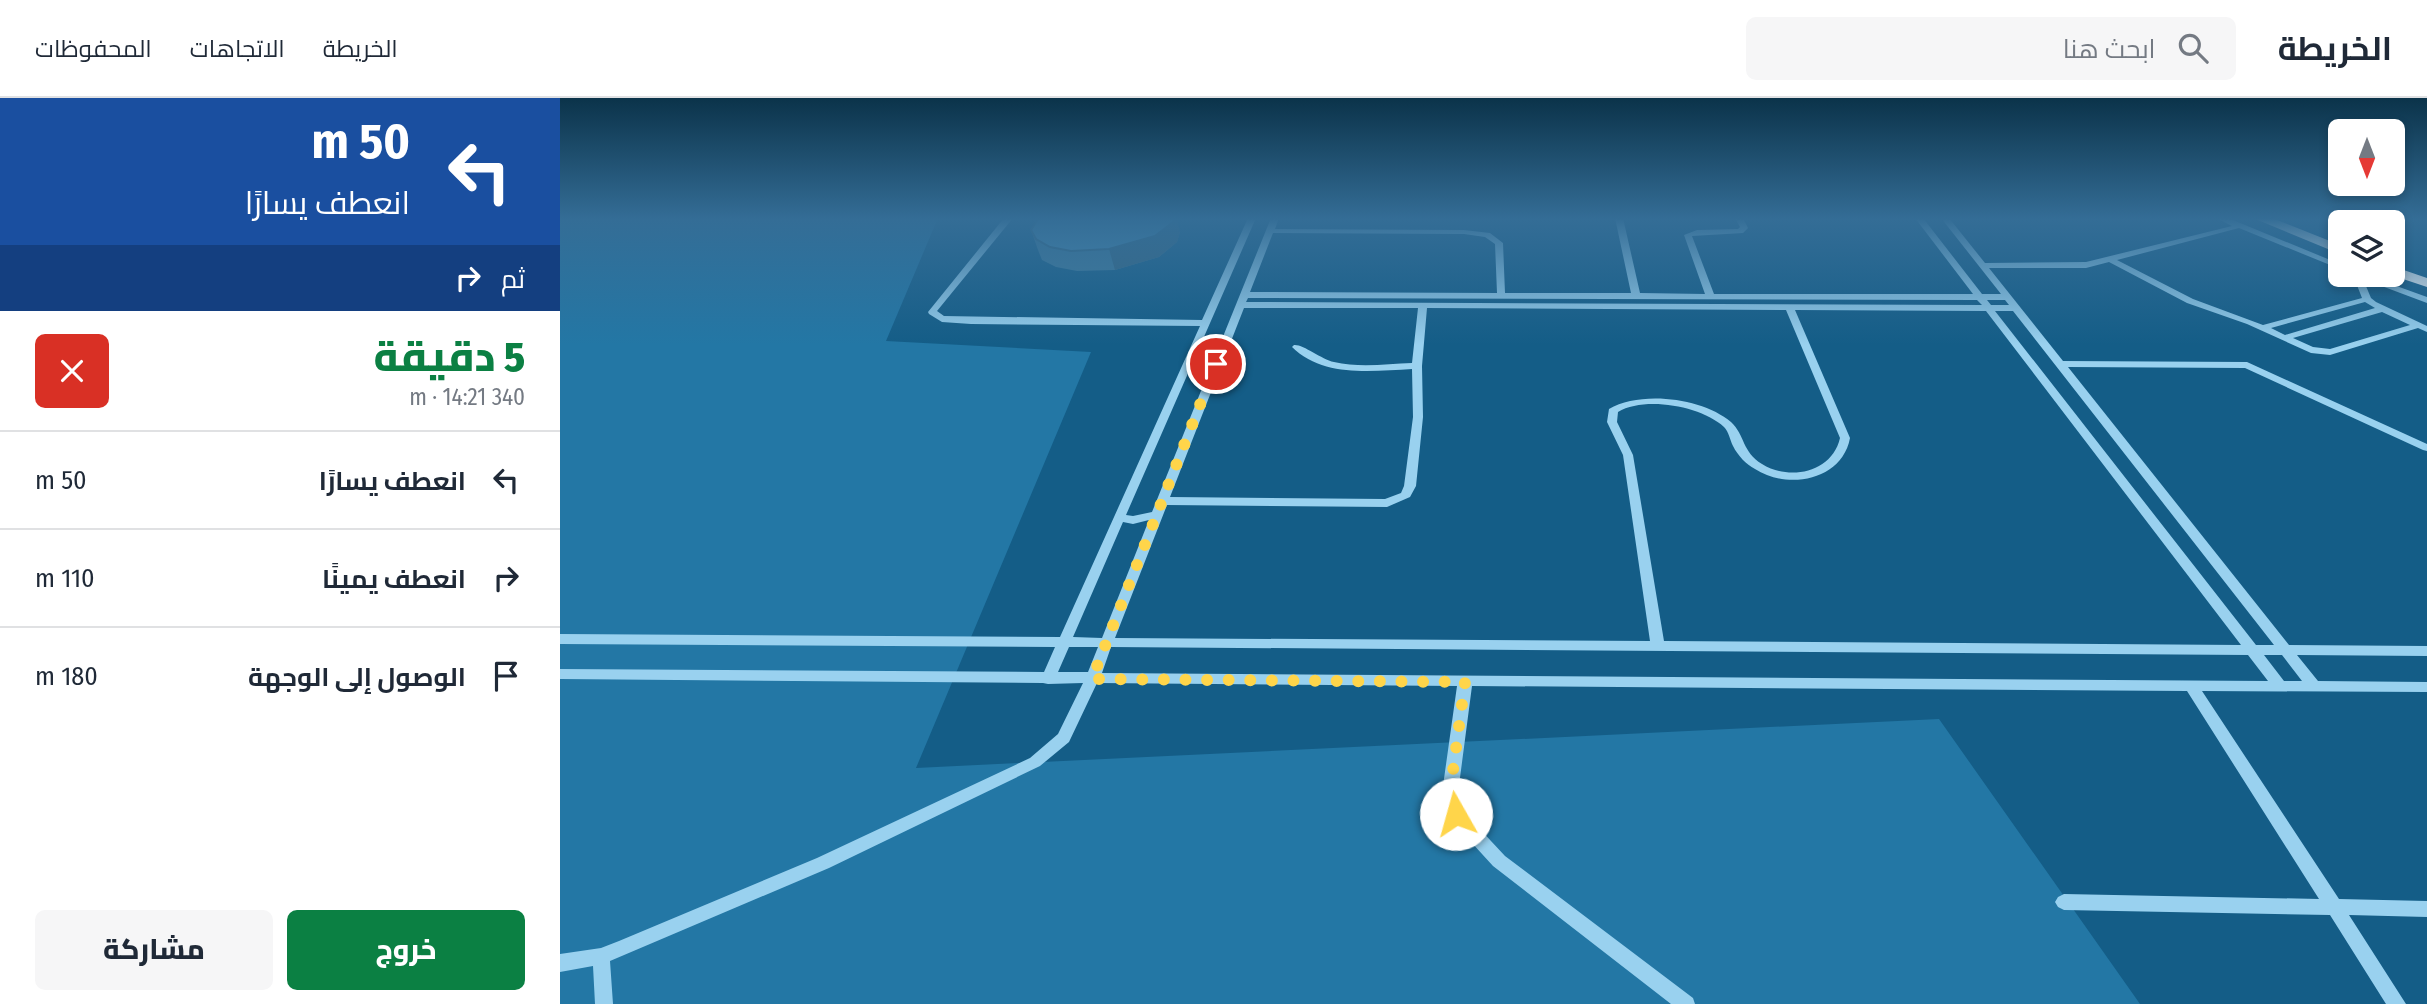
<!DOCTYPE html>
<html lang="ar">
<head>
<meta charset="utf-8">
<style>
	body { margin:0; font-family:"Fira Sans Condensed",Cairo,sans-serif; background:#f6f6f7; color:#1f2937; direction:rtl; height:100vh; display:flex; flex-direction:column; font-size:26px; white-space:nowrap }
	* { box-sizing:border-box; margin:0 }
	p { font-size:23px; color:#747a83 }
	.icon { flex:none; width:38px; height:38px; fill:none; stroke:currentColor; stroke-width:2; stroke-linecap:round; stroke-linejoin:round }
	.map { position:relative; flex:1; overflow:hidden; direction:ltr }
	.panel { display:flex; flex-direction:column; background:#fff; width:560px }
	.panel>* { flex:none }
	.banner { background:#1a4fa0; color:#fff; overflow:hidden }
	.needle { width:46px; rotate:180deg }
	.tools { position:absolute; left:1768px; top:21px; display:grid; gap:14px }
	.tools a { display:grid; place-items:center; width:77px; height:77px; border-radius:10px; background:#fff; box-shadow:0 4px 10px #0003; font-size:35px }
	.pin { position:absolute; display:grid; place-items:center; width:60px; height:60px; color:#fff; margin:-30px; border:4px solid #fff; border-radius:50%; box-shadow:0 2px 7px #0007 }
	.me { position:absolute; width:77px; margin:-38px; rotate:353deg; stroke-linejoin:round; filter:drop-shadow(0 0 5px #0008) }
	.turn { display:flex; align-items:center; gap:24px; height:147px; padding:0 35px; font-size:32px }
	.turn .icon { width:91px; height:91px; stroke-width:2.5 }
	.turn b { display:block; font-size:49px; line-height:60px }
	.then { display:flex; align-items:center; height:66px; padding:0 35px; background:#0003; gap:14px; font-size:26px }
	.round { display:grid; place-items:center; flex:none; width:74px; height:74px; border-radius:10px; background:#f6f6f7 }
	.summary { display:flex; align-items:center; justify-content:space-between; height:119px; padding:0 35px }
	h1 { font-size:42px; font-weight:800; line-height:52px; color:#0b8043 }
	.action { display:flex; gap:14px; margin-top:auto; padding:14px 35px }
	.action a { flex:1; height:80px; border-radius:10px; background:#0b8043; color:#fff; font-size:28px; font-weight:800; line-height:80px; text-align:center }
	.action a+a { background:#f6f6f7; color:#1f2937 }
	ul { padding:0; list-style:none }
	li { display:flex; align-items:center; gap:21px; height:98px; padding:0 35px; border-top:2px solid #e0e1e3 }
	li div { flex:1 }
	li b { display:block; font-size:26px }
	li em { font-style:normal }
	header { display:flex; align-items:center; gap:42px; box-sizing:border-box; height:98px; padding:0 35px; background:#fff; border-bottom:2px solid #e0e1e3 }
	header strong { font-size:33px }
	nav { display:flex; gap:38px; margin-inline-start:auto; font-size:24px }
	.search { width:490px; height:63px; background:#f6f6f7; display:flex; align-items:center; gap:18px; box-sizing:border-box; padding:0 24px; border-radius:10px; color:#747a83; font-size:26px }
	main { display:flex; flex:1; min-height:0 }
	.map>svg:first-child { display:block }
</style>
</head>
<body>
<header>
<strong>الخريطة</strong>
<div class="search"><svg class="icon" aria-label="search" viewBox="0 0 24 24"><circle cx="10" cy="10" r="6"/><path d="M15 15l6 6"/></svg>ابحث هنا</div>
<nav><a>الخريطة</a><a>الاتجاهات</a><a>المحفوظات</a></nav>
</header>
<main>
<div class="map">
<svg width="1867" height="906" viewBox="0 0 1867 906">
	<rect width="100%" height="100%" fill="#145d87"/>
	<path fill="#2377a5" d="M0 120H378L326 243 531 254 356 670 1379 621 1580 906H0Z"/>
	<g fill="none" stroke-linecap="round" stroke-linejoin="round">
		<path fill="#99d1ef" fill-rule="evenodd" d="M444 120H453L377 213 384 218 642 222 688 120H696L566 417 573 418 592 414 711 120H719L715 131 904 132 930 135 943 145 945 195H1071L1055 120H1063L1080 195 1145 196 1124 137 1137 132 1178 131 1180 129 1175 120H1183L1188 130 1183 135 1132 138 1154 196H1413L1355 120H1363L1422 196H1441L1381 120H1389L1425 165 1526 164 1672 128 1656 120H1668L1780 166V171L1679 130 1557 162 1633 201 1703 227 1802 200 1793 177H1806L1867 199V205L1803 181 1811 200 1816 204 1867 228V234L1858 230 1770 257 1751 255 1687 226 1627 205 1549 164 1526 170H1429L1503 263 1687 264 1867 346V353L1863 352 1685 270 1508 269 1729 547 1867 548V558L1737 557 1758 583 1867 584V594L1642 593 1779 801 1867 803V819L1789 817 1846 906H1826L1770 817 1504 812 1498 809 1495 804 1498 799 1504 796 1759 801 1627 593 912 588 898 695 903 713 945 758 1133 900 1135 906H1111L933 768 890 721 882 695 897 588 537 585 509 644 480 668 269 770 50 863 53 906H35L33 868 0 874V856L41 850 59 843 257 760 470 660 498 636 523 585 488 586 483 585 0 581V571L484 574 495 549 0 546V536L500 539 640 228 411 226 382 224 369 216 368 214ZM713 135 904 136 925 139 935 146 937 195 690 194ZM688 200 1417 202 1422 207 686 204ZM1427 202H1445L1449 207H1431ZM1805 204 1815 210 1725 237 1711 230ZM684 210H858L852 265C827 266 799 270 774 264 761 261 743 246 734 247L732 249C763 280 813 273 852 271L853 319 844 388 841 395 825 401 610 399ZM867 210 1226 212 1280 340C1272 375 1229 383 1202 366 1182 354 1185 337 1171 324 1143 300 1081 292 1049 311L1047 324 1063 357 1090 543 555 540 607 407 827 409 850 399 856 388 863 319 862 268ZM1235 212 1426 213 1681 547 1104 543 1073 357 1057 324 1058 314C1085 298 1141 308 1164 329 1169 334 1170 342 1173 348 1178 358 1186 366 1195 371 1227 392 1282 383 1290 340ZM1435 213H1453L1714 547H1696ZM1822 214 1850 227 1770 251 1753 249 1733 240ZM589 422 542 540 513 539 563 424 573 426ZM509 549H538L528 574H498ZM551 549 1688 557 1708 583 542 575ZM1704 557H1722L1742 583H1724Z"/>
		<path fill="#fff" fill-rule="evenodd" d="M1693 120H1712L1780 147V156Z
			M1832 168 1867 180V189L1831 177Z"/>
	</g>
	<path fill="#437e9e" d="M471 132 620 134 617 144 599 159 555 172 517 173 496 169 482 162 478 152Z"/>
	<path fill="#376681" d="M614 121H617L620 134 617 144 599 159 555 172 549 151Z"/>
	<path fill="#4e92b8" stroke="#376681" stroke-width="2" d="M478 121H614L613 124 595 138 549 151 511 153 490 149 476 141 471 132Z"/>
	<linearGradient id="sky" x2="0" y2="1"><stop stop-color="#0b334a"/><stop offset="0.49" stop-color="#346d96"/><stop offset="1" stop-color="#346d96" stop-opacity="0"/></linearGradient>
	<rect width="1867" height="247" fill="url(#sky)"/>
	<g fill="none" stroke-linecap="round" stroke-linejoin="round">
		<path stroke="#ffd54a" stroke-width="12" stroke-dasharray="0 21.6" d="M656 266 532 581 905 584 890 695 896 716"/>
	</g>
</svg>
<div class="tools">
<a><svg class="needle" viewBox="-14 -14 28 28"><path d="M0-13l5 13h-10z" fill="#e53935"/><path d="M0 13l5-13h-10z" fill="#747a83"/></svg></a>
<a><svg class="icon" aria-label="layers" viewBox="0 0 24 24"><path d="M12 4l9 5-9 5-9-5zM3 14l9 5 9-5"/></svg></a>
</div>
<div class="pin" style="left:656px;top:266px;background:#d93025"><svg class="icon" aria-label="arrive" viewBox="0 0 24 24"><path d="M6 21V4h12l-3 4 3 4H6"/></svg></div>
<svg class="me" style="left:896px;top:716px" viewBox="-20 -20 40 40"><circle r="19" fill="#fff"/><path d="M0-13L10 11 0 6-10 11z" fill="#ffd54a"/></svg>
</div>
<section class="panel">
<div class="banner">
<div class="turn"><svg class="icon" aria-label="left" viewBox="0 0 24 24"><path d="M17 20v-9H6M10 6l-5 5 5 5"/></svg><div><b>50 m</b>انعطف يسارًا</div></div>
<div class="then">ثم<svg class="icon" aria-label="right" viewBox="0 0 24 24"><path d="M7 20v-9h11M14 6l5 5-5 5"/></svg></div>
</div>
<div class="summary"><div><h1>5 دقيقة</h1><p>340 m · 14:21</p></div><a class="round" style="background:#d93025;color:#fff"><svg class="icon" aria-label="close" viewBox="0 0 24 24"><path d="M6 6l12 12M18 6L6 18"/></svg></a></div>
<ul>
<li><svg class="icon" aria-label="left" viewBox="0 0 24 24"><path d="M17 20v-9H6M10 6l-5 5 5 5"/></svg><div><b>انعطف يسارًا</b></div><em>50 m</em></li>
<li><svg class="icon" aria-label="right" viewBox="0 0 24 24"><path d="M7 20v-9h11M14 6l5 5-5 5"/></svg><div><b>انعطف يمينًا</b></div><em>110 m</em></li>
<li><svg class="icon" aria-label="arrive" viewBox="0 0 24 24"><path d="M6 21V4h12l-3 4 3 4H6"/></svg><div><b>الوصول إلى الوجهة</b></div><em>180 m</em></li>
</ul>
<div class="action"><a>خروج</a><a>مشاركة</a></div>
</section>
</main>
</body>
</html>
